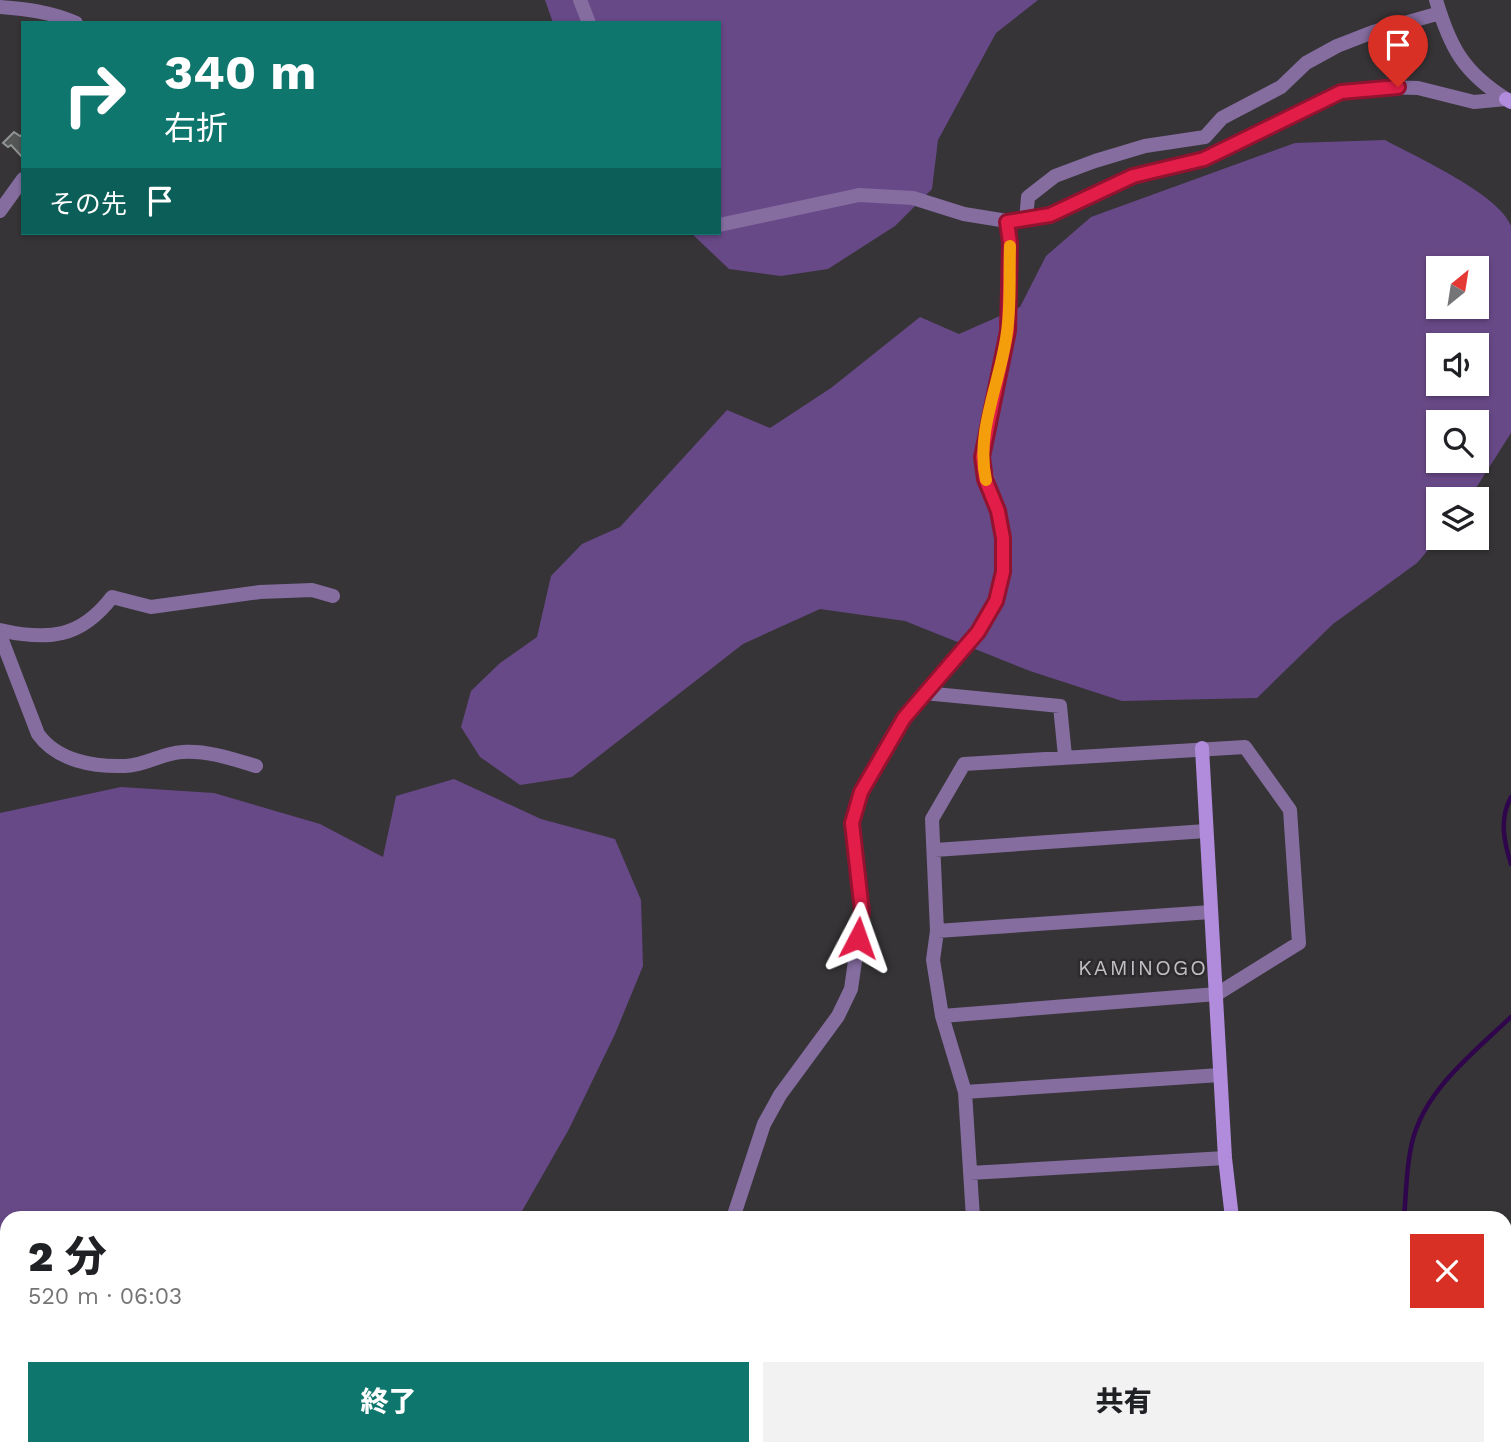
<!DOCTYPE html>
<html lang="ja">
<head>
<meta charset="utf-8">
<style>
	body { margin:0; font-family:"Work Sans","Noto Sans JP",sans-serif; background:#f2f2f2; color:#202124; height:100vh; display:flex; flex-direction:column; font-size:26px; white-space:nowrap }
	* { box-sizing:border-box; margin:0 }
	p { font-size:23px; color:#757577 }
	.icon { flex:none; width:38px; height:38px; fill:none; stroke:currentColor; stroke-width:2; stroke-linecap:round; stroke-linejoin:round }
	.map { position:relative; flex:1; overflow:hidden }
	.side { position:absolute; left:0px; top:1211px; width:1512px; height:245px; display:flex; flex-direction:column; background:#fff; border-radius:21px 21px 0 0; box-shadow:0 2px 5px #0004 }
	.side>* { flex:none }
	.guide { position:absolute; left:21px; top:21px; width:700px; height:214px; border-radius:0px; box-shadow:0 2px 5px #0004; background:#0f766e; color:#fff; overflow:hidden }
	.needle { width:46px; rotate:30deg }
	.tools { position:absolute; left:1426px; top:256px; display:grid; gap:14px }
	.tools a { display:grid; place-items:center; width:63px; height:63px; border-radius:0px; background:#fff; box-shadow:0 2px 5px #0004; font-size:35px }
	.pin { position:absolute; display:grid; place-items:center; width:60px; height:60px; color:#fff; margin:-72px -30px; border-radius:50% 50% 50% 0; rotate:-45deg; box-shadow:0 0 7px #0007 }
	.pin .icon { rotate:45deg }
	.me { position:absolute; width:77px; margin:-38px; rotate:4deg; stroke-linejoin:round; filter:drop-shadow(0 0 5px #0008) }
	.turn { display:flex; align-items:center; gap:24px; height:147px; padding:0 28px; font-size:32px }
	.turn .icon { width:91px; height:91px; stroke-width:2.5 }
	.turn b { display:block; font-size:49px; line-height:60px }
	.then { display:flex; align-items:center; height:66px; padding:0 28px; background:#0003; gap:14px; font-size:26px }
	.round { display:grid; place-items:center; flex:none; width:74px; height:74px; border-radius:0px; background:#f2f2f2 }
	.headline { display:flex; align-items:center; justify-content:space-between; height:119px; padding:0 28px }
	h1 { font-size:42px; font-weight:800; line-height:52px }
	.action { display:flex; gap:14px; margin-top:auto; padding:14px 28px }
	.action a { flex:1; height:80px; border-radius:0px; background:#0f766e; color:#fff; font-size:28px; font-weight:800; line-height:80px; text-align:center }
	.action a+a { background:#f2f2f2; color:#202124 }
	.map>svg:first-child { display:block }
</style>
</head>
<body>
<div class="map">
<svg width="1511" height="1456" viewBox="0 0 1511 1456">
	<rect width="100%" height="100%" fill="#363437"/>
	<path fill="#684987" fill-rule="evenodd" d="M545 0H1038L996 33 938 140 932 189 895 226 828 269 781 276 729 269 691 233H719V23H553Z
		M1385 140C1416 157 1499 194 1511 226V433L1469 499H1438L1439 537 1417 563 1333 624 1257 698 1122 701 1030 671 905 621 820 609 743 644 572 777 520 785 480 757 461 727 471 691 500 663 537 637 551 576 582 544 620 527 727 410 770 428 831 388 920 317 959 334 1020 307 1046 256 1091 217 1295 143ZM1438 268H1477V306H1438ZM1438 345H1477V383H1438ZM1438 422H1477V460H1438Z
		M454 779 541 819 615 839 641 900 643 966 615 1034 569 1129 518 1218H7V1449H563L560 1456H0V813L121 787 214 793 320 824 383 857 396 796Z"/>
	<g fill="none" stroke-linecap="round" stroke-linejoin="round">
		<path stroke="#2f054b" stroke-width="4.5" d="M1511 797C1499 819 1504 842 1511 864
			M1404 1218C1406 1197 1406 1174 1410 1153 1418 1095 1471 1055 1511 1017
			M1372 1456 1375 1449"/>
	</g>
	<path fill="#535655" stroke="#909492" stroke-width="2" d="M14 132 20 136 23 134V158L11 145 8 147 3 143Z"/>
	<g fill="none" stroke-linecap="round" stroke-linejoin="round">
		<path stroke="#737274" stroke-width="2.5" stroke-dasharray="5 5" stroke-linecap="butt" d="M0 1349 7 1280"/>
		<path stroke="#856da0" stroke-width="14" d="M580 0 589 23
			M1436 0C1450 47 1463 72 1506 99
			M0 7C27 9 51 12 76 23
			M0 211 23 179
			M1026 220 1028 197 1055 176 1095 161 1145 146 1205 137 1222 118 1281 87 1306 63 1337 46 1373 32 1440 13
			M719 225 859 195 913 198 964 214 1007 221 1026 220 1050 214 1133 176 1204 159 1341 92 1379 87 1418 88 1474 102 1506 99
			M0 630C48 641 81 638 112 597L151 607 260 592 312 590 333 596
			M0 635 38 734C57 761 94 767 125 766 144 766 162 753 182 752 206 750 233 759 256 766
			M924 693 1060 706 1065 756
			M935 850 1206 831
			M937 931 1211 912
			M942 1016 1217 994 1299 943 1290 810 1245 747 964 764 932 819 937 931 933 960 942 1016 965 1092 973 1218
			M965 1092 1220 1075
			M970 1173 1225 1158
			M733 1218 764 1124 780 1095 838 1016 851 989 862 912 852 823 861 792 904 718 978 632 996 601 1003 572V538L982 457 1008 331 1010 243 1007 221
			M665 1456 673 1449"/>
		<path stroke="#b28cdc" stroke-width="14" d="M1506 99 1511 102
			M1202 748 1225 1158 1232 1218
			M1334 1449 1337 1456"/>
	</g>
	<g fill="none" stroke-linecap="round" stroke-linejoin="round">
		<defs>
			<path id="route" d="M858 938 862 912 852 823 861 792 904 718 978 632 996 601 1003 572V538L998 511 985 479 982 457 1008 331 1010 243 1007 222 1050 215 1133 176 1204 159 1341 92 1398 87"/>
		</defs>
		<use href="#route" stroke="#92132f" stroke-width="18"/>
		<use href="#route" stroke="#e11d48" stroke-width="12"/>
		<path stroke="#f59e0b" stroke-width="12" d="M986 480C975 431 1001 381 1007 332 1011 304 1009 274 1010 246"/>
	</g>
	<g text-anchor="middle" stroke-width="5" stroke-linejoin="round" paint-order="stroke">
		<g font-size="21" letter-spacing="2" fill="#c0bec2" stroke="#2c2a2d">
			<text x="1143" y="975">KAMINOGO</text>
		</g>
	</g>
</svg>
<div class="tools">
<a><svg class="needle" viewBox="-14 -14 28 28"><path d="M0-13l5 13h-10z" fill="#e53935"/><path d="M0 13l5-13h-10z" fill="#757577"/></svg></a>
<a><svg class="icon" aria-label="sound" viewBox="0 0 24 24"><path d="M4 9h4l5-4v14l-5-4H4zM17 9q2 3 0 6"/></svg></a>
<a><svg class="icon" aria-label="search" viewBox="0 0 24 24"><circle cx="10" cy="10" r="6"/><path d="M15 15l6 6"/></svg></a>
<a><svg class="icon" aria-label="layers" viewBox="0 0 24 24"><path d="M12 4l9 5-9 5-9-5zM3 14l9 5 9-5"/></svg></a>
</div>
<div class="pin" style="left:1398px;top:87px;background:#d93025"><svg class="icon" aria-label="arrive" viewBox="0 0 24 24"><path d="M6 21V4h12l-3 4 3 4H6"/></svg></div>
<svg class="me" style="left:858px;top:938px" viewBox="-20 -20 40 40"><path d="M0-17L14 15 0 8-14 15z" fill="#e11d48" stroke="#fff" stroke-width="4"/></svg>
<div class="guide">
<div class="turn"><svg class="icon" aria-label="right" viewBox="0 0 24 24"><path d="M7 20v-9h11M14 6l5 5-5 5"/></svg><div><b>340 m</b>右折</div></div>
<div class="then">その先<svg class="icon" aria-label="arrive" viewBox="0 0 24 24"><path d="M6 21V4h12l-3 4 3 4H6"/></svg></div>
</div>
<section class="side">
<div class="headline"><div><h1>2 分</h1><p>520 m · 06:03</p></div><a class="round" style="background:#d93025;color:#fff"><svg class="icon" aria-label="close" viewBox="0 0 24 24"><path d="M6 6l12 12M18 6L6 18"/></svg></a></div>
<div class="action"><a>終了</a><a>共有</a></div>
</section>
</div>
</body>
</html>
